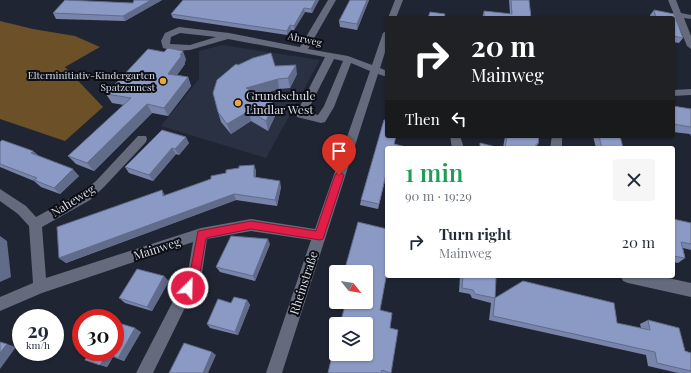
<!DOCTYPE html>
<html lang="en">
<head>
<meta charset="utf-8">
<style>
	body { margin:0; font-family:"Playfair Display",serif; background:#f6f6f7; color:#1f2937; height:100vh; display:flex; flex-direction:column; font-size:15px; white-space:nowrap }
	* { box-sizing:border-box; margin:0 }
	p { font-size:13px; color:#747a83 }
	.icon { flex:none; width:22px; height:22px; fill:none; stroke:currentColor; stroke-width:2; stroke-linecap:round; stroke-linejoin:round }
	.map { position:relative; flex:1; overflow:hidden }
	.drawer { position:absolute; left:385px; top:146px; width:290px; height:132px; display:flex; flex-direction:column; background:#fff; border-radius:4px; box-shadow:0 1px 3px #0004 }
	.drawer>* { flex:none }
	.banner { position:absolute; left:385px; top:16px; width:290px; height:122px; border-radius:4px; box-shadow:0 1px 3px #0004; background:#202124; color:#fff; overflow:hidden }
	.needle { width:26px; rotate:120deg }
	.buttons { position:absolute; left:329px; top:265px; display:grid; gap:8px }
	.buttons a { display:grid; place-items:center; width:44px; height:44px; border-radius:4px; background:#fff; box-shadow:0 1px 3px #0004; font-size:20px }
	.speed { position:absolute; left:12px; top:309px; display:flex; gap:8px; font-size:20px; font-weight:700; text-align:center }
	.speed>* { display:grid; place-content:center; width:52px; height:52px; border-radius:50%; background:#fff; box-shadow:0 1px 3px #0004; line-height:1 }
	.speed small { font-size:10px; font-weight:400 }
	.speed .limit { border:6px solid #d22; background:#fff; color:#111 }
	.pin { position:absolute; display:grid; place-items:center; width:34px; height:34px; color:#fff; margin:-41px -17px; border-radius:50% 50% 50% 0; rotate:-45deg; box-shadow:0 0 4px #0007 }
	.pin .icon { rotate:45deg }
	.me { position:absolute; width:44px; margin:-22px; rotate:23deg; stroke-linejoin:round; filter:drop-shadow(0 0 3px #0008) }
	.turn { display:flex; align-items:center; gap:14px; height:84px; padding:0 20px; font-size:18px }
	.turn .icon { width:52px; height:52px; stroke-width:2.5 }
	.turn b { display:block; font-size:28px; line-height:34px }
	.then { display:flex; align-items:center; height:38px; padding:0 20px; background:#0003; gap:8px; font-size:15px }
	.round { display:grid; place-items:center; flex:none; width:42px; height:42px; border-radius:4px; background:#f6f6f7 }
	.summary { display:flex; align-items:center; justify-content:space-between; height:68px; padding:0 20px }
	h1 { font-size:24px; font-weight:600; line-height:30px; color:#1e9e55 }
	ul { padding:0; list-style:none }
	li { display:flex; align-items:center; gap:12px; height:56px; padding:0 20px }
	li div { flex:1 }
	li b { display:block; font-size:15px }
	li em { font-style:normal }
	.map>svg:first-child { display:block }
</style>
</head>
<body>
<div class="map">
<svg width="691" height="373" viewBox="0 0 691 373">
	<rect width="100%" height="100%" fill="#202533"/>
	<path fill="#2a3143" d="M222 45 320 60 266 158 161 126 199 79V51Z"/>
	<path fill="#6b5028" d="M0 21 33 29 75 36 100 47 65 67 103 107 65 141 0 119Z"/>
	<g fill="none" stroke-linecap="round" stroke-linejoin="round">
		<path fill="#656b7c" fill-rule="evenodd" d="M328 0H336L308 49 348 56 372 65 383 33 387 30V46L380 68 387 71V77L378 74 282 373H266L311 240 251 231 207 239 202 273 153 373H136L188 272 193 242 42 293 0 311V297L33 283 29 226 18 214 0 201V189L26 206 36 217 82 192 96 181 138 136H146L147 139 146 142 104 187 90 200 42 227 46 278 201 228 251 219 315 229 370 71 351 63 334 107 325 122 321 123 297 117 296 114 325 57 228 39 190 50 174 51 163 48 161 41 165 33 179 27 229 33 300 47ZM180 33 216 37 190 45 170 44 171 37ZM334 59 343 61 324 106 318 115 307 112Z
			M395 0H403L396 18H388Z
			M668 0H676L681 13 691 15V19L684 18 691 36V49L687 46Z
			M691 89V95L673 96V90Z
			M450 136H460L464 148H452Z
			M552 136H562V148H550Z
			M621 276H659L691 283V297L628 283 623 281Z"/>
	</g>
	<path fill="#7884a9" d="M162 0 125 21 56 19 53 13 133 3Z
		M319 0 312 13 305 12 294 30H291L287 35 173 18 171 14Z
		M350 0H369L357 30 340 27 339 21Z
		M509 0H529L531 18H482L484 11 510 14Z
		M654 10 674 14 683 38 679 43 673 42V18H651L650 15Z
		M186 59 185 62V64L177 75 188 77 191 86 168 116 152 113 94 171 76 164 68 156 124 105 112 103 106 94Z
		M238 65 275 66 297 74 290 88 279 89 258 95 274 104 276 114 268 131 251 121 231 134 221 122 218 112Z
		M673 106 691 109V136L690 134 673 132Z
		M384 120H387V136H396L394 145 410 148H387V176H386L378 209 360 205 361 200Z
		M162 130 189 143 179 155 176 154 153 181 129 173 125 167Z
		M505 136H539L538 144 536 148H503Z
		M593 136H620L623 148H590L591 147 596 148Z
		M0 142 33 151 39 156 79 176 60 194 41 187 34 181 0 167Z
		M254 165 256 171V177L281 187 277 206 236 200 66 263 59 258 162 190 165 196 226 173Z
		M673 219 691 223V250L683 248 685 258 678 263 673 262Z
		M270 244 255 281 220 272 216 267Z
		M460 276H489L495 298 641 328 640 324 648 320 685 351 691 353V373H678L648 366 646 355 489 320 491 303 472 298 470 294 459 292Z
		M169 281 152 311 125 303 119 298Z
		M247 300 250 305 238 335 210 328 207 324 231 303Z
		M343 302H366L380 310 390 328 391 373H328L333 351 330 350V346L336 323V354L346 303Z
		M141 332 124 361 113 357 107 367 85 360Z"/>
	<path fill="#616b8a" d="M151 0H162L125 21 123 16Z
		M316 0H319L312 13 311 9Z
		M367 0H369L357 30V24Z
		M304 8 305 12 294 30V26Z
		M290 25 291 30 287 35V31Z
		M183 51 186 59 185 62V64L172 82 168 74 180 55Z
		M296 65 297 74 290 88 288 78Z
		M188 77 191 86 168 116 164 108Z
		M278 79 279 89 249 98 246 88Z
		M147 104 152 113 94 171 87 163Z
		M274 104 276 114 268 131 266 121Z
		M249 111 251 121 231 134 227 124Z
		M186 137 189 143 179 155 175 149Z
		M172 148 176 154 153 181 149 175Z
		M33 151 40 158 31 153Z
		M254 165 256 171V183L254 177Z
		M73 169 79 176 60 194 54 188Z
		M387 170 386 176 378 209 379 204Z
		M280 181 281 187 277 206 275 200Z
		M162 190 165 196H163Z
		M234 194 236 200 66 263 59 258Z
		M0 236 7 241 11 277 0 282Z
		M268 239 270 244 255 281 253 276Z
		M164 276 169 281 152 311 147 307Z
		M247 300 250 305 238 335 235 332Z
		M135 328 141 332 124 361 118 358Z
		M7 344 16 347 0 369V353Z
		M212 352 216 355 208 373H203Z
		M107 354 113 357 107 367 100 365Z"/>
	<path fill="#8b99c5" stroke="#616b8a" d="M65 0 133 3 134 0H151L123 16 53 13Z
		M183 0H316L311 9 304 8 294 26 290 25 287 31 171 14Z
		M350 0H367L357 24 339 21Z
		M511 0H529L531 18H484V11L512 14Z
		M654 10 674 14 683 38 673 36V18H656Z
		M430 12 445 14 444 18H428Z
		M168 48 183 51 180 55H182L168 74 188 77 164 108 147 104 87 163 68 156 131 98 106 94 148 49 164 52Z
		M271 53 275 66 296 65 288 78 278 79 246 88 274 104 266 121 249 111 227 124 218 112 213 93 217 80 236 64 238 65 253 58Z
		M673 106 691 109V127L673 124Z
		M384 120H387V136H396L394 144 410 148H387V170L379 204 361 200Z
		M162 130 186 137 175 149 172 148 149 175 125 167Z
		M507 136H539L538 144H536V148H505Z
		M599 136H620L623 148H602Z
		M2 140 33 151 31 153 73 169 54 188 34 180 37 178 0 164V142Z
		M480 143 500 148H480Z
		M254 165V177L280 181 275 200 234 194 59 258 57 227 162 190 163 196 211 179V176L226 173V170L239 168V166Z
		M673 219 691 223V244L681 242 685 258 673 256Z
		M358 222 387 229V272L380 310 392 313 390 328 398 330 391 373 382 370 381 373H328L334 347 330 346 336 323 339 324H336V354H366V324H340L346 302H366V272H344Z
		M231 236 268 239 253 276 216 267Z
		M137 269 164 276 147 307 119 298Z
		M463 276H489L496 278 495 298 523 281 614 303 617 323 650 330 648 320 679 328 685 351 691 353V371L657 363 655 352 493 316 495 298 475 294 473 290 462 288Z
		M234 297 247 300 235 332 207 324 218 299 231 303Z
		M115 322 135 328 118 358 107 354 100 365 85 360 89 352H115Z
		M0 342 7 344 0 353Z
		M184 343 212 352 203 373H169Z"/>
	<path fill="#e11d48" stroke="#92132f" d="M339 171 344 175 323 239 320 240 251 229 206 238 200 273 192 291 188 293 184 291 182 288 190 273 198 231 251 221 316 231 335 175Z"/>
	<g fill="#eca93a" stroke="#0c0e15" stroke-width="1.5">
		<circle cx="163" cy="81" r="4"/>
		<circle cx="238" cy="103" r="4"/>
	</g>
	<g text-anchor="middle" stroke-width="4" stroke-linejoin="round" paint-order="stroke">
		<g font-size="10" fill="#dadde7" stroke="#0c0e15">
			<text transform="translate(305 39) rotate(12)" y="4">Ahrweg</text>
		</g>
		<g font-size="10" fill="#dadde7" stroke="#0c0e15" text-anchor="end">
			<text x="155" y="79">Elterninitiativ-Kindergarten<tspan x="155" dy="12">Spatzennest</tspan></text>
		</g>
		<g font-size="12" fill="#dadde7" stroke="#0c0e15" text-anchor="start">
			<text x="246" y="100">Grundschule<tspan x="246" dy="14">Lindlar West</tspan></text>
		</g>
		<g font-size="12" fill="#dadde7" stroke="#0c0e15">
			<text transform="translate(73 201) rotate(-32)" y="4">Naheweg</text>
			<text transform="translate(157 249) rotate(-18)" y="4">Mainweg</text>
			<text transform="translate(304 283) rotate(-72)" y="4">Rheinstraße</text>
		</g>
	</g>
</svg>
<div class="buttons">
<a><svg class="needle" viewBox="-14 -14 28 28"><path d="M0-13l5 13h-10z" fill="#e53935"/><path d="M0 13l5-13h-10z" fill="#747a83"/></svg></a>
<a><svg class="icon" aria-label="layers" viewBox="0 0 24 24"><path d="M12 4l9 5-9 5-9-5zM3 14l9 5 9-5"/></svg></a>
</div>
<div class="speed"><div>29<small>km/h</small></div><div class="limit">30</div></div>
<div class="pin" style="left:339px;top:175px;background:#d93025"><svg class="icon" aria-label="arrive" viewBox="0 0 24 24"><path d="M6 21V4h12l-3 4 3 4H6"/></svg></div>
<svg class="me" style="left:188px;top:288px" viewBox="-20 -20 40 40"><circle r="17" fill="#e11d48" stroke="#fff" stroke-width="3"/><path d="M0-11L8 9 0 5-8 9z" fill="#fff"/></svg>
<div class="banner">
<div class="turn"><svg class="icon" aria-label="right" viewBox="0 0 24 24"><path d="M7 20v-9h11M14 6l5 5-5 5"/></svg><div><b>20 m</b>Mainweg</div></div>
<div class="then">Then<svg class="icon" aria-label="left" viewBox="0 0 24 24"><path d="M17 20v-9H6M10 6l-5 5 5 5"/></svg></div>
</div>
<section class="drawer">
<div class="summary"><div><h1>1 min</h1><p>90 m · 19:29</p></div><a class="round"><svg class="icon" aria-label="close" viewBox="0 0 24 24"><path d="M6 6l12 12M18 6L6 18"/></svg></a></div>
<ul>
<li><svg class="icon" aria-label="right" viewBox="0 0 24 24"><path d="M7 20v-9h11M14 6l5 5-5 5"/></svg><div><b>Turn right</b><p>Mainweg</p></div><em>20 m</em></li>
</ul>
</section>
</div>
</body>
</html>
